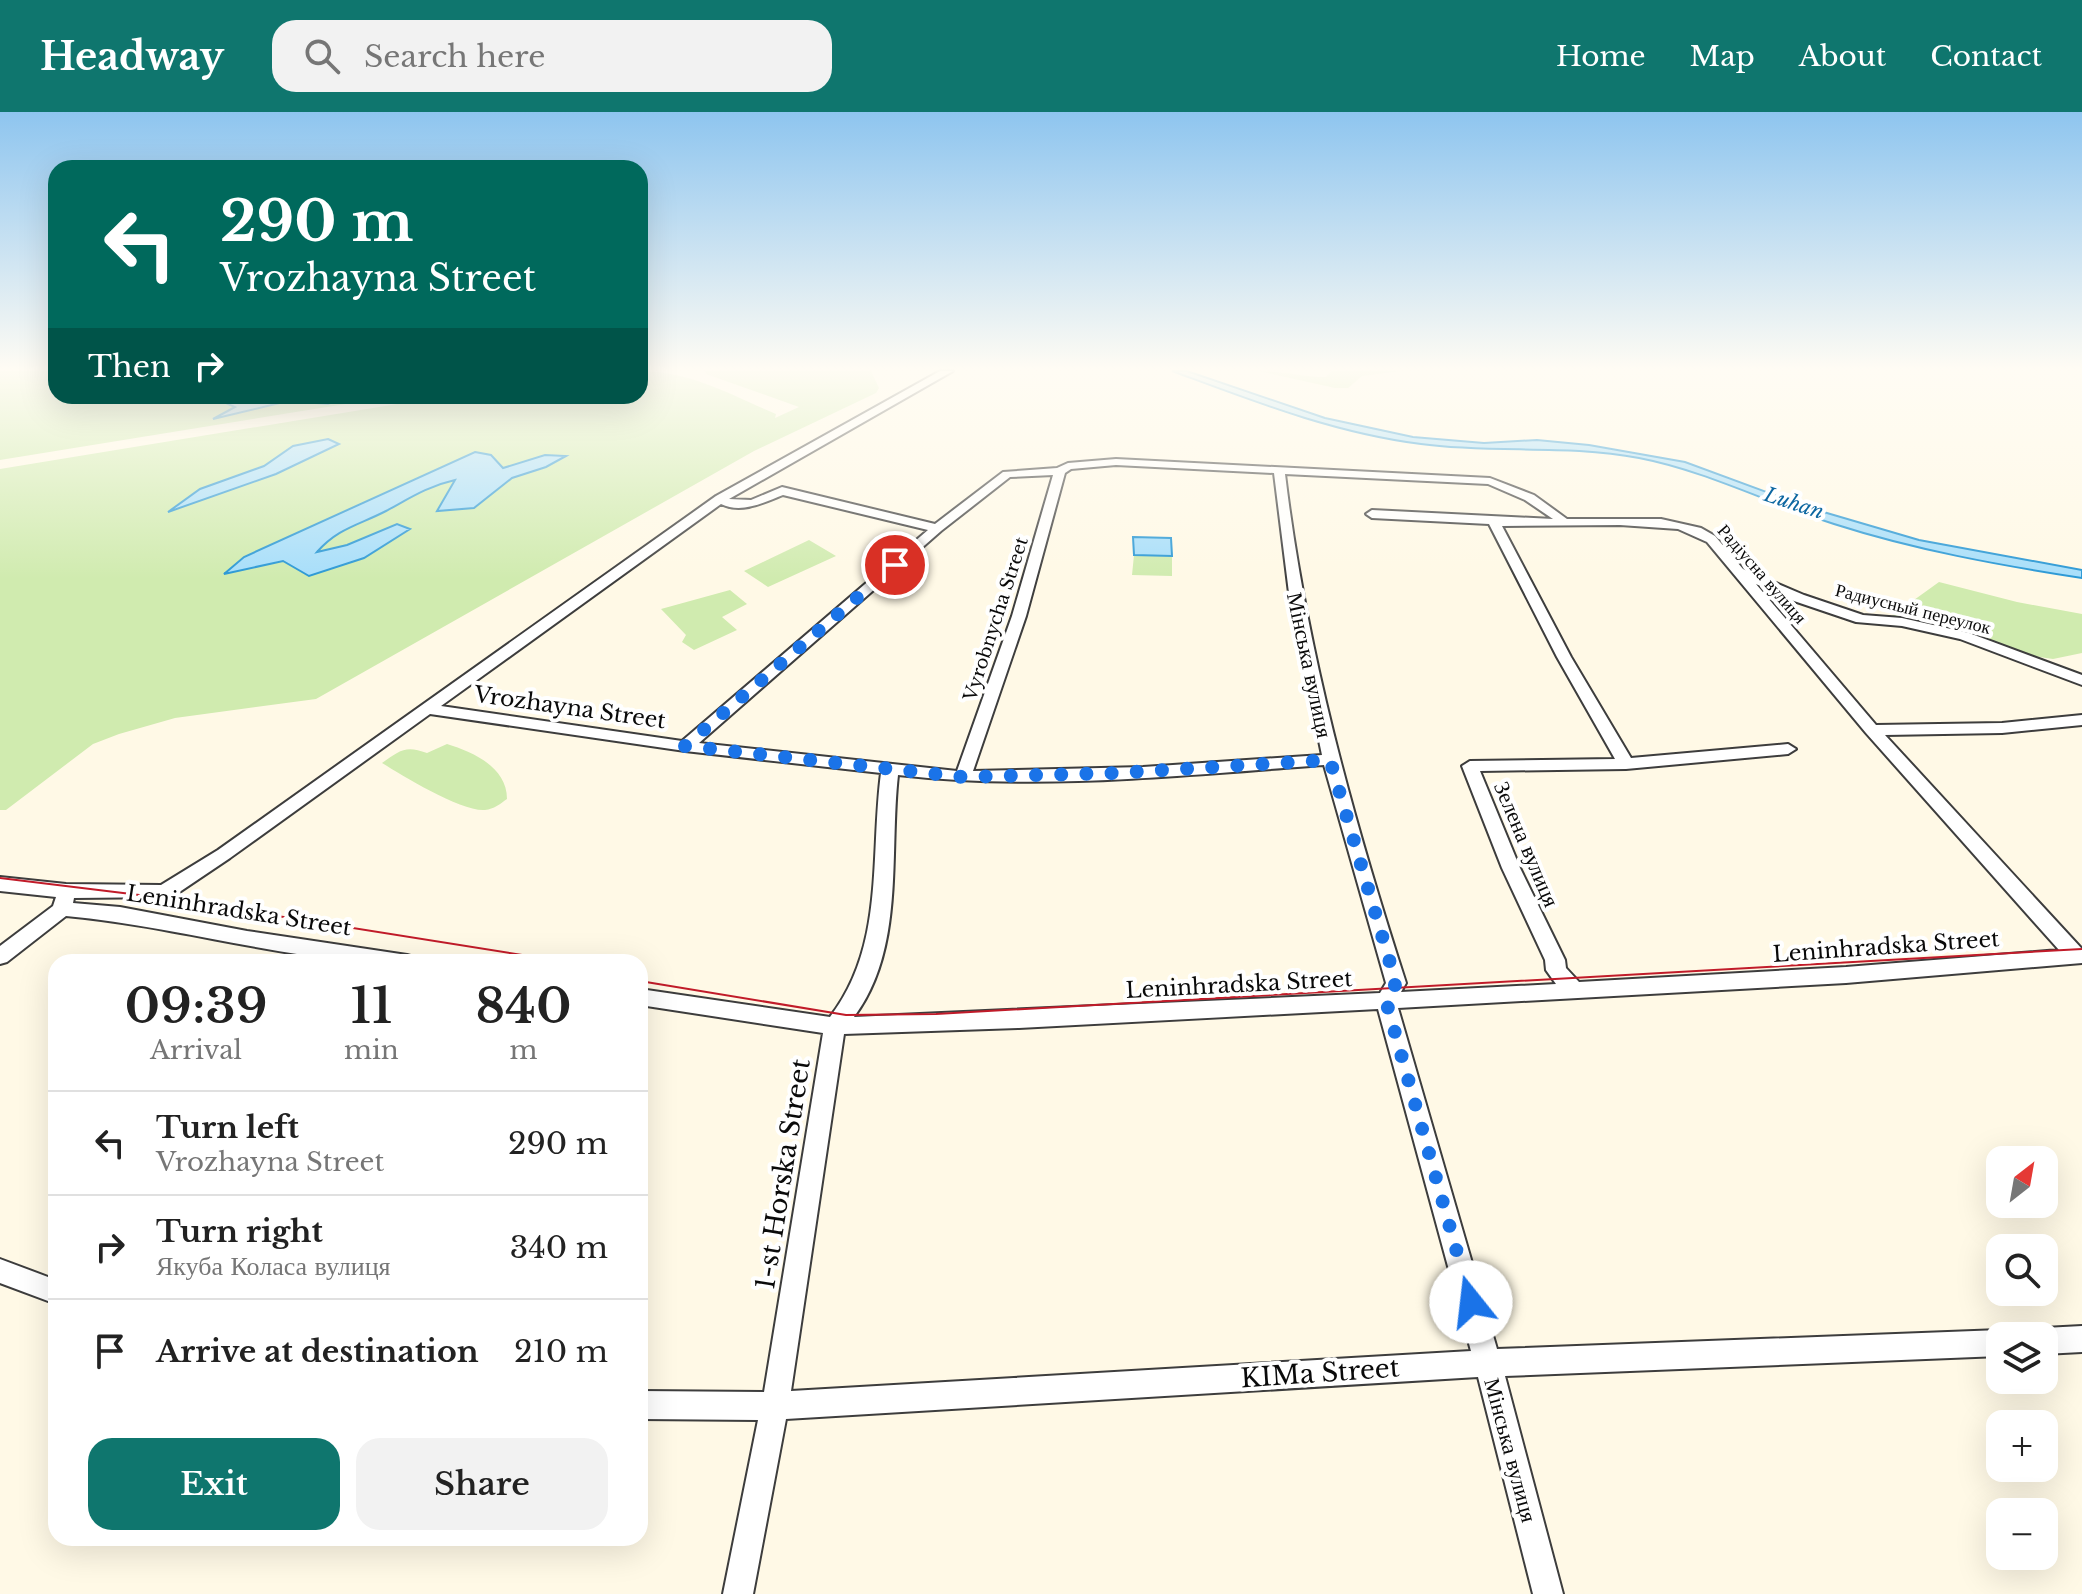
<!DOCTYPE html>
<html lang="en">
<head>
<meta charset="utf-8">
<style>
	body { margin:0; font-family:"Libre Baskerville",serif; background:#f2f2f2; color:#222; height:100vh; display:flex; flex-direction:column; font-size:30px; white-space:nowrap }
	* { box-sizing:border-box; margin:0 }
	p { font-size:26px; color:#767676 }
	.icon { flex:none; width:44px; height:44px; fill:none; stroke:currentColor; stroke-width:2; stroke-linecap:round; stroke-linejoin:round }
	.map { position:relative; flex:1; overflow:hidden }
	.sheet { position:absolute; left:48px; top:842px; width:600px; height:592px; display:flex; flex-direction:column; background:#fff; border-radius:24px; box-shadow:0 8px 32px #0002 }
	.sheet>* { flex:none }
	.top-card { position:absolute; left:48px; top:48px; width:600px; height:244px; border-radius:24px; box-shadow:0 8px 32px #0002; background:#00695c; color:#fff; overflow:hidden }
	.needle { width:52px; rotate:31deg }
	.fabs { position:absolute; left:1986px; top:1034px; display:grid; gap:16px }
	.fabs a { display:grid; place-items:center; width:72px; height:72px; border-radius:16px; background:#fff; box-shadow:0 8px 32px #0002; font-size:40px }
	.pin { position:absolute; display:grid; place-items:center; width:68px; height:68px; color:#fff; margin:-34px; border:4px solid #fff; border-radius:50%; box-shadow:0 2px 8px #0007 }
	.me { position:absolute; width:88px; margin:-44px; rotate:344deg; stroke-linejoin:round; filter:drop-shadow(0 0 6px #0008) }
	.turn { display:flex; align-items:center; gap:28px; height:168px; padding:0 40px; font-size:36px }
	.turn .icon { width:104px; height:104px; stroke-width:2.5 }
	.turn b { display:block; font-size:56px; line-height:68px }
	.then { display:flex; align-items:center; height:76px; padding:0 40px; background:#0003; gap:16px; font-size:30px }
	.eta { display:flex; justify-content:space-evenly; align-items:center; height:136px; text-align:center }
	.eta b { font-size:48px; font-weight:600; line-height:56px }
	.button { display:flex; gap:16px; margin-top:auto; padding:16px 40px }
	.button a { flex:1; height:92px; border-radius:24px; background:#0f766e; color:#fff; font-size:32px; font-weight:600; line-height:92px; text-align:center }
	.button a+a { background:#f2f2f2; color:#222 }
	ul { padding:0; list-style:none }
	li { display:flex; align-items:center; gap:24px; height:104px; padding:0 40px; border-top:2px solid #e0e0e0 }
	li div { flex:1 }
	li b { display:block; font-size:30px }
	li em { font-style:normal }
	header { display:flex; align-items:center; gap:48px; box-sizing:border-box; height:112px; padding:0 40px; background:#0f766e; color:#fff }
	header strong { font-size:38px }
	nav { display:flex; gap:44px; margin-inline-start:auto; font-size:28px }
	.search { width:560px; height:72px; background:#f2f2f2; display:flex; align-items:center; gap:20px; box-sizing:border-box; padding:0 28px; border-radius:24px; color:#767676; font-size:30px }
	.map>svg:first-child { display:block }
</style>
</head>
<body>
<header>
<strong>Headway</strong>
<div class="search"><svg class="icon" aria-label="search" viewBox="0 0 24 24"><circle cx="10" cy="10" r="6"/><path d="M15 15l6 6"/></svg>Search here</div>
<nav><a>Home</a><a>Map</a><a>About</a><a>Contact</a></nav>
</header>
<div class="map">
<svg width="2082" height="1482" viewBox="0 0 2082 1482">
	<rect width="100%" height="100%" fill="#fff9e6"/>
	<path fill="#d0ebaf" d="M0 259H56V284H395L0 348Z
		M640 259C690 259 731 283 776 302L775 306 799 295 706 262 705 259H871L879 276 876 281 754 339 316 587 175 606 119 622 93 632 6 698H0V357L446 284H640Z
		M1259 259C1282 259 1303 265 1326 265L1332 259H1401L1362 264 1348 276H1335Z
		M809 428 836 444 768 475 744 459Z
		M1134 443 1172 444V464L1132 463Z
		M1939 470 2017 490 2082 502V541L2053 547 2033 544 1964 519 1889 506Z
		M730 478 747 492 722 505 737 518 694 538 682 530 686 523 661 497Z
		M447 632C473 640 507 655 507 687 500 692 494 697 485 698 462 700 403 664 382 651 400 638 406 633 427 641Z"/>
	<path fill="#a7defa" stroke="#2a98d5" stroke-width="2" d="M1172 259H1187L1325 306 1413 325 1484 331 1537 328 1589 333 1685 350 1810 396 1919 428 2082 458V466C1998 453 1915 438 1834 412 1768 391 1706 359 1639 346 1566 332 1494 342 1421 332 1334 321 1253 289 1172 259Z
		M210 284H341L345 285 328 292 288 289 213 307 235 295Z
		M328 327 339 332 276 362 168 400 200 377 264 354 293 334Z
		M475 340 491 343 503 356 545 343 566 344 546 355 512 366 474 396 437 399 455 368C428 374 410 386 386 399 359 413 338 416 317 440L347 433 397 412 410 417 364 446 309 464 283 449 224 462 244 445Z
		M1133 425 1171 426 1172 444 1134 443Z"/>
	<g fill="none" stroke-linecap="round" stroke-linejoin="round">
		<defs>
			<path id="minor" d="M940 259H953L729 387 751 388 782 375 935 412 1003 360 1057 356 1068 351 1116 347 1490 366 1534 383 1567 407H1661L1701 416 1715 424 1743 457 1804 483 1863 503 1902 506 1969 521 2082 563V573L1960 527 1902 514 1856 510 1794 489 1756 472 1876 613 2002 611 2082 603V613L2002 621 1885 623 2082 837V851L1846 871 1398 896 1497 1237 2000 1218 2010 1224H2000V1244L1505 1264 1563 1482H1533L1478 1265 786 1307 753 1482H723L758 1308 640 1307V1279L764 1280 823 921 640 893V877L830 905C885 834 870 745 881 661L685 639 430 602 230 746 172 785 74 786 73 791 120 795 247 819 407 843 414 845 417 850C397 850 376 852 356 850 258 840 163 813 66 804L7 850 0 852V834L53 794 56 785 0 779V765L66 772 161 773 218 738 716 384ZM1116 353 1274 361 1290 489 1322 643 1143 655 973 659 1026 504 1065 361 1071 357ZM1285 362 1488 372 1525 388 1553 407 1372 398 1366 402 1372 406 1489 412 1557 545 1615 647 1470 649 1462 654 1502 756 1545 848 1546 858 1556 872 1401 880 1406 871C1352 704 1306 537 1285 362ZM1053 363 1012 504 957 659 699 631 941 419 1010 365ZM783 383 928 418 682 629 441 594 721 392C741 402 763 391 783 383ZM1620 413 1678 417 1707 430 1866 621 2059 838 1846 855 1579 870 1566 856 1565 848 1520 756 1480 659 1626 657 1788 642 1796 637 1788 632 1631 646 1571 545 1502 414ZM1324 653 1386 871 1380 881 854 905C905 837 889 743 898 663 1039 679 1183 663 1324 653ZM1378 897 1471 1239 791 1279 844 922 1019 916Z
				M0 1147 56 1168V1192L0 1171Z
				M2082 1214V1240L2044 1242V1224H2033L2035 1220 2044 1216Z"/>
		</defs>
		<use href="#minor" stroke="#3d3d3d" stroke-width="4"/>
		<use href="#minor" fill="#fff" fill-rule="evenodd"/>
		<path stroke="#c11b29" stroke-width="2" d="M0 766 164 786 566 850
			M640 869 846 903 936 902 2082 837"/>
	</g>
	<linearGradient id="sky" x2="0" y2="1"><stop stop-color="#8ec5ef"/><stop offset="0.55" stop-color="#fffcf4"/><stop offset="1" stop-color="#fffcf4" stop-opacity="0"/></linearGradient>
	<rect width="2082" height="467" fill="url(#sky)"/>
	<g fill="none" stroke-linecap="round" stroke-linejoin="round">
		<path stroke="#1a73e8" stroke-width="14" stroke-dasharray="0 25.2" d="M895 453 685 634 963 665 1117 661 1330 648 1396 871 1386 889 1471 1190"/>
	</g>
	<g text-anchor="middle" stroke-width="8" stroke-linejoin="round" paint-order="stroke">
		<g font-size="18" fill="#0a0a0a" stroke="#fff">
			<text transform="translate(1762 462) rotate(49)" y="6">Радіусна вулиця</text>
			<text transform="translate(1913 497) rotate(14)" y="6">Радиусный переулок</text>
			<text transform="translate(996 507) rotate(-72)" y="6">Vyrobnycha Street</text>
		</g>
		<g font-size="20" font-style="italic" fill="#0d67a1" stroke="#fff">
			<text transform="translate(1794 391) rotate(18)" y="7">Luhan</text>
		</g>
		<g font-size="22" fill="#0a0a0a" stroke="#fff">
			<text transform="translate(1310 553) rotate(78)" y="8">Мінська вулиця</text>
			<text transform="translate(570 595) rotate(8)" y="8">Vrozhayna Street</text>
			<text transform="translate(1527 732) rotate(67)" y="8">Зелена вулиця</text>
			<text transform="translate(239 798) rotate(9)" y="8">Leninhradska Street</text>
			<text transform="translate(1886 834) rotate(-4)" y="8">Leninhradska Street</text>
			<text transform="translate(1239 872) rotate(-3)" y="8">Leninhradska Street</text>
			<text transform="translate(1511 1338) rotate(75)" y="8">Мінська вулиця</text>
		</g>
		<g font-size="26" fill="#0a0a0a" stroke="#fff">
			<text transform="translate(783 1062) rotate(-81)" y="9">1-st Horska Street</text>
			<text transform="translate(1320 1261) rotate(-4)" y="9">KIMa Street</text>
		</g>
	</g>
</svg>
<div class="fabs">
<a><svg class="needle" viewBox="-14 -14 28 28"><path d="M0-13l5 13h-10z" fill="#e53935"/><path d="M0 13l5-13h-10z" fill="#767676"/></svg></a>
<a><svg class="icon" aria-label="search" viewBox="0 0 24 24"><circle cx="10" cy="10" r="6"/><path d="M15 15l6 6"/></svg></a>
<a><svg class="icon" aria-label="layers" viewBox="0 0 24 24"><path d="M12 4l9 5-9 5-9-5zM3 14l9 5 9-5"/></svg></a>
<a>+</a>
<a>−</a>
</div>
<div class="pin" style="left:895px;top:453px;background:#d93025"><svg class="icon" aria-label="arrive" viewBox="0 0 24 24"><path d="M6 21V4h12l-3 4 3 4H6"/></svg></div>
<svg class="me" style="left:1471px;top:1190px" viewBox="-20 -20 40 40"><circle r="19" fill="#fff"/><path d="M0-13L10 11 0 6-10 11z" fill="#1a73e8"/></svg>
<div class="top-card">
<div class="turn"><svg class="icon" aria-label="left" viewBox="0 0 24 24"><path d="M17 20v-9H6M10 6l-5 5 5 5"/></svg><div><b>290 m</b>Vrozhayna Street</div></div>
<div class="then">Then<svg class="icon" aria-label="right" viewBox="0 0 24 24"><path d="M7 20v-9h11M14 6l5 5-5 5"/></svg></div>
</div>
<section class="sheet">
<div class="eta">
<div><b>09:39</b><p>Arrival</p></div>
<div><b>11</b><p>min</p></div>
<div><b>840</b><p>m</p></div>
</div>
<ul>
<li><svg class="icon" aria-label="left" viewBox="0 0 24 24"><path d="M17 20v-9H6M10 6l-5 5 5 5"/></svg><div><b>Turn left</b><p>Vrozhayna Street</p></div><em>290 m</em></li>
<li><svg class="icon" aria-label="right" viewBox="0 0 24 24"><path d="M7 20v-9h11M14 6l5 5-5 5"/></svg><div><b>Turn right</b><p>Якуба Коласа вулиця</p></div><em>340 m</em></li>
<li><svg class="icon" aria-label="arrive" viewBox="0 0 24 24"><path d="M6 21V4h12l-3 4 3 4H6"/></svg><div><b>Arrive at destination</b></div><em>210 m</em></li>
</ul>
<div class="button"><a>Exit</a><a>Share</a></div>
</section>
</div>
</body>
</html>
